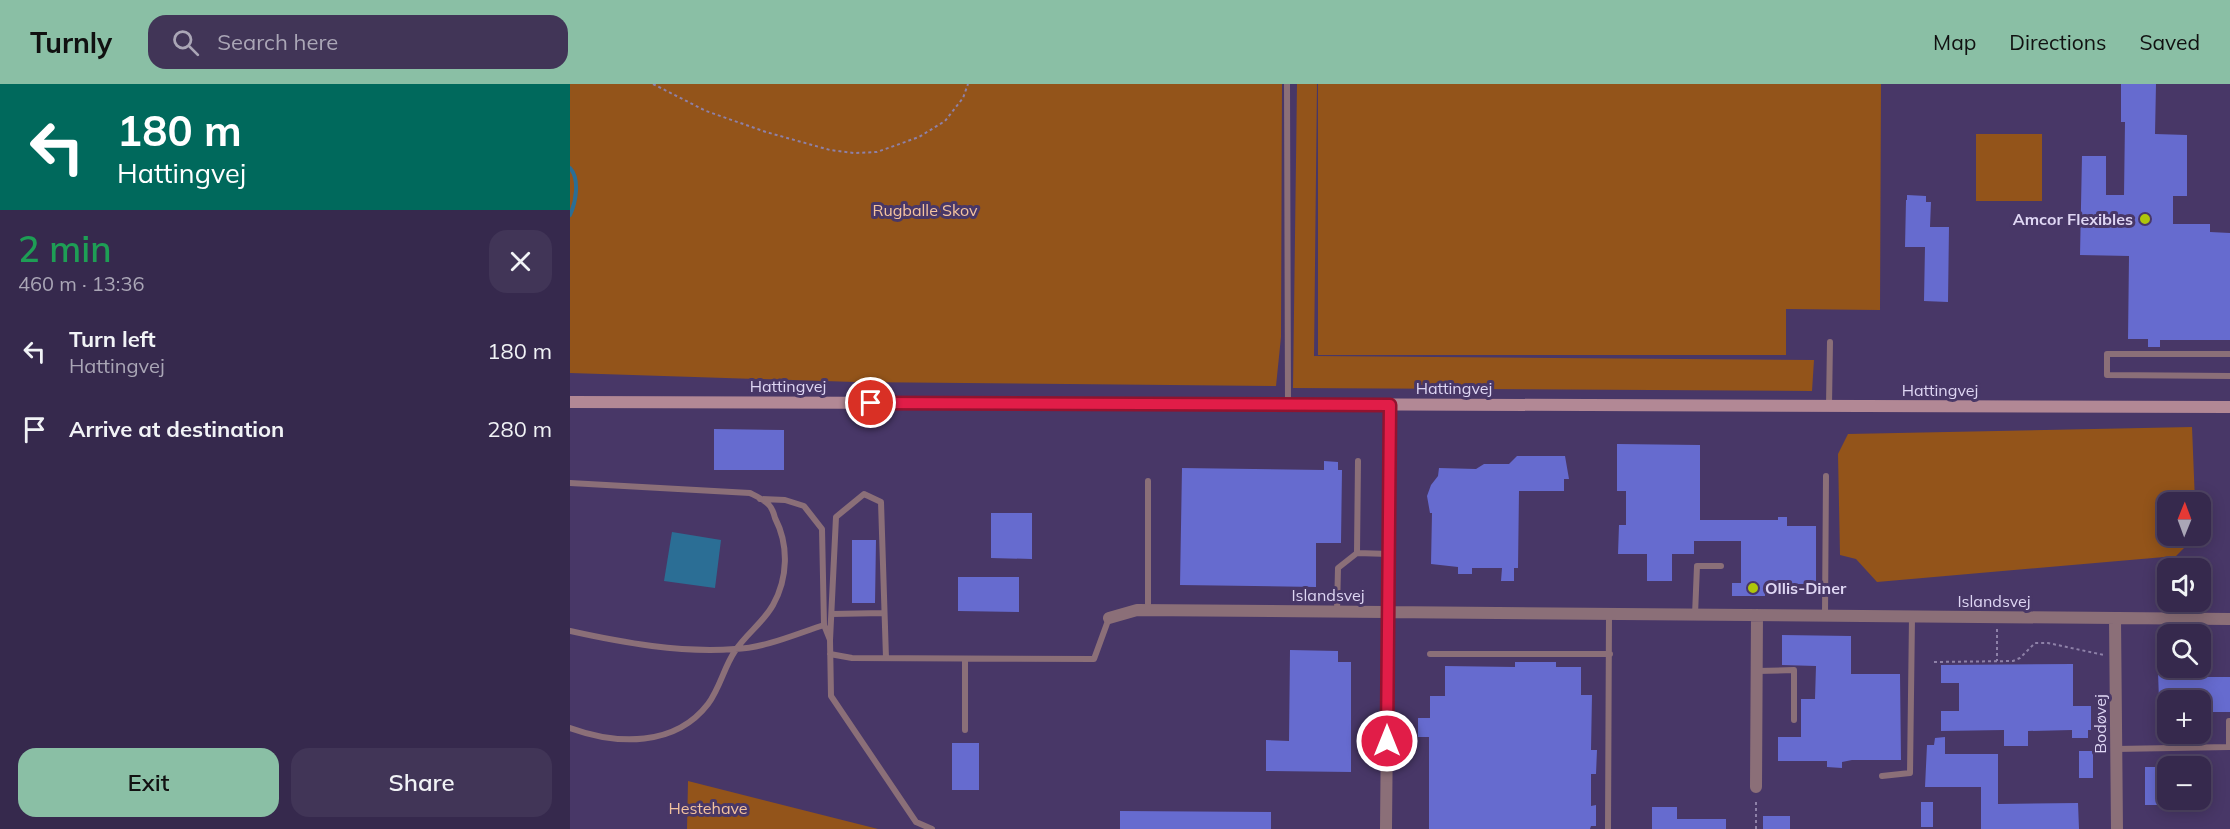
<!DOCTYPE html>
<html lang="en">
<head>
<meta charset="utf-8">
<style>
	body { margin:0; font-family:Mulish,sans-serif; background:#413557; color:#f1f3f6; height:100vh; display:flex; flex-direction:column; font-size:22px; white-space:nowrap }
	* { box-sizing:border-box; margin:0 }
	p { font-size:20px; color:#aaa6b6 }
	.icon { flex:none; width:33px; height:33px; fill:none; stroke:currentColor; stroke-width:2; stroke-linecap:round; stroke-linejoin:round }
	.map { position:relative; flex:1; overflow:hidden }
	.side { display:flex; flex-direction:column; background:#36294d; width:570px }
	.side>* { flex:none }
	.banner { background:#00695c; color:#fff; overflow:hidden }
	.needle { width:39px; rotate:1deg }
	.controls { position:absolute; left:1587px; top:408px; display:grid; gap:12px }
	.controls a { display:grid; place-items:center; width:54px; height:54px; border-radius:12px; background:#36294d; box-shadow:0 3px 15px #0003,0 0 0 2px #504565; font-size:30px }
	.pin { position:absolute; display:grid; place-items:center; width:51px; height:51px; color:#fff; margin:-26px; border:3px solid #fff; border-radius:50%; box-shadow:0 2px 6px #0007 }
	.me { position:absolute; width:66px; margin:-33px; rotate:0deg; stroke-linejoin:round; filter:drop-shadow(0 0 4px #0008) }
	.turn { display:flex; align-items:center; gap:21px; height:126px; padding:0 18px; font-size:27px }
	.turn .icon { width:78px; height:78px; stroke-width:2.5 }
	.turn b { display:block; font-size:42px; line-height:51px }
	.round { display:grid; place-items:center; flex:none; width:63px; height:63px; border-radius:18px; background:#413557 }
	.summary { display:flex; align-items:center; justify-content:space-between; height:102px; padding:0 18px }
	h1 { font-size:36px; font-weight:600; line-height:45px; color:#1e9e55 }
	.cta { display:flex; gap:12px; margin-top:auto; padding:12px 18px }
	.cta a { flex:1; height:69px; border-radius:18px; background:#8abfa5; color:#111; font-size:24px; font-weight:600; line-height:69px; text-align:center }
	.cta a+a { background:#413557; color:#f1f3f6 }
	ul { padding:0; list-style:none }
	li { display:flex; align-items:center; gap:18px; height:78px; padding:0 18px }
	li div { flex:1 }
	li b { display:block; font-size:22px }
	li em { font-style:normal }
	header { display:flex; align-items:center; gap:36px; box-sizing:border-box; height:84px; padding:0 30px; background:#8abfa5; color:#111 }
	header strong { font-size:28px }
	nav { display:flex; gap:33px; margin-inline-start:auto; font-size:21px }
	.search { width:420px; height:54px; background:#413557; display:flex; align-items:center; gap:15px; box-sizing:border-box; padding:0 21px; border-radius:18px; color:#aaa6b6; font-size:22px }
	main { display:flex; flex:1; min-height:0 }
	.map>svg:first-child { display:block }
</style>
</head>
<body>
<header>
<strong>Turnly</strong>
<div class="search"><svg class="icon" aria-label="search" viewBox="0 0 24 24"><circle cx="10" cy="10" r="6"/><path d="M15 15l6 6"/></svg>Search here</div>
<nav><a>Map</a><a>Directions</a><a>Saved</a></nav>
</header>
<main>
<section class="side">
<div class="banner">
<div class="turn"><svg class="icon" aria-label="left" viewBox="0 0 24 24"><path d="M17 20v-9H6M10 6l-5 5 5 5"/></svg><div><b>180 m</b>Hattingvej</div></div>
</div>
<div class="summary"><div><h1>2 min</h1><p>460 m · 13:36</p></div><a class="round"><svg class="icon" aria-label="close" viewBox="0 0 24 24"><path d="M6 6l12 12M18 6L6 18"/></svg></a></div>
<ul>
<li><svg class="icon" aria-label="left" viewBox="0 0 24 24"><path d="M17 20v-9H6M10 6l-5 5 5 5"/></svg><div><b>Turn left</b><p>Hattingvej</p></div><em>180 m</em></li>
<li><svg class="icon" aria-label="arrive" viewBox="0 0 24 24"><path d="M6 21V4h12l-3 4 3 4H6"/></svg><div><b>Arrive at destination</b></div><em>280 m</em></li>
</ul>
<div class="cta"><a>Exit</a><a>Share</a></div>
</section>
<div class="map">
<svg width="1660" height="745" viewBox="0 0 1660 745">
	<rect width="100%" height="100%" fill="#483767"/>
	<path fill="#93541a" d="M0 0H712L711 253 706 302 285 298 0 289Z
		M727 0H747L744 272 1244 276 1242 307 723 304Z
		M748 0H1311L1310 226 1216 225V271H748Z
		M1406 50H1472V117H1406Z
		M1622 343 1625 418H1598V452H1626L1606 472 1307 498 1286 475 1270 471 1268 370 1278 350Z
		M118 697 308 745H117Z"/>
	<path fill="#2b6e95" d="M102 448 151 456 145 504 94 497Z"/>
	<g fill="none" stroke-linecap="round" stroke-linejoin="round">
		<path stroke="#2b6e95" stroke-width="4" d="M0 84C10 95 6 118 0 131"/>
	</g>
	<path fill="#666bcf" d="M1551 0H1586L1585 50 1617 51V112H1603V140H1640V148L1660 149V256H1590V263H1578V255H1558L1559 172 1510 171 1512 72H1536V111H1554L1555 38H1551Z
		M1337 111 1356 112V118H1361L1360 143H1379L1378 218 1354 217 1355 163H1335L1336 116H1337Z
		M144 345 214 346V386H144Z
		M1047 360 1130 361V436H1208V433H1217V442H1246V500H1195V512H1162V499H1171V457H1124V470H1102V497H1077V470H1048L1049 441H1056V407H1047Z
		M947 372H995L999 395H994V407H949L948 484H944V497H931L932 484H902V490H888V483L861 480 862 429H860L857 412 861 401 868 392 869 384 906 385 914 380H939Z
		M754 377 768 378V386H772L771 459H746V503L610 501 612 384 754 386Z
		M421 429H462V475L421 474Z
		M282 456H306L305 519H282Z
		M388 493H449V528L388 527Z
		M1212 551 1281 552V590H1330L1331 676H1282L1272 678V684L1257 683V677H1208V653H1231V615H1245L1246 582 1212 581Z
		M720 566 768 567V578H781V688L696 687V656L719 657Z
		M945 578H986V583H1011V611H1022L1021 666H1027L1026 690H1021V722L1026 721V742H1021L1020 745H859V653H848V634H860V612H875V582L945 583Z
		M1503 580V622H1521V646H1518V654H1502V646L1458 647V662H1434V646L1371 647V627H1389V599H1371V581Z
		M1588 588H1635V593H1660V628H1630V616H1589Z
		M1375 653V670H1428V720L1508 719 1509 745H1411V703H1355L1357 661H1364L1365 654Z
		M382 659H409V706H382Z
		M1509 667H1523V694H1509Z
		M1575 683H1598V721H1575Z
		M1351 718H1363V743H1351Z
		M1082 723H1107V735H1156V745H1082Z
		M550 727 701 728V745H550Z
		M1193 732H1220V745H1193Z"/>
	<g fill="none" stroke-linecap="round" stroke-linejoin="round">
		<path stroke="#8e81a8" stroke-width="2" stroke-dasharray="3 3" stroke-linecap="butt" d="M83 0 136 27 196 48 260 66 284 69 307 68 349 53 375 37 393 14 398 0
			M1427 545V577
			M1364 578 1443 577 1450 574 1465 559H1478L1534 571
			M1186 745V715"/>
		<path stroke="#8b6f78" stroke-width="6" d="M717 0 718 320
			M1660 270H1537V291L1660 292
			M1259 321 1260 258
			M0 399 180 409C186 412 195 416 199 421 202 424 204 430 205 434 219 461 218 494 203 521 193 539 176 550 165 567 154 583 150 604 138 620 105 663 47 661 0 644
			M787 469 819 470
			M578 526V397
			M767 527 768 484 787 469 788 377
			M262 530 314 529
			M1125 531 1127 482H1151
			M1255 531 1256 392
			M254 541 260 556 261 612 346 738 362 745
			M0 547C54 559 110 569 165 565 195 564 226 550 254 541L252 445 234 422 215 416 190 415
			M260 556 266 433 294 410 311 418 316 574
			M260 570 282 574 524 575 539 534
			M860 570H1040
			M1187 587 1224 586V636
			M395 646V575
			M1546 665 1659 663V637
			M1312 692 1340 689 1342 533
			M1038 745 1039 530"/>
		<path stroke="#8b6f78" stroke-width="12" d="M539 534 567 526 1660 535
			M1545 535 1547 745
			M1186 703 1187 531
			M816 745 820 321"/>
		<path stroke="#b28895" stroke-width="12" d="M0 318 1660 323"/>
	</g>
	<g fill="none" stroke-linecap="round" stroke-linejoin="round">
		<defs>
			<path id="route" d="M301 319 820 321 817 657"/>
		</defs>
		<use href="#route" stroke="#92132f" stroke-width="15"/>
		<use href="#route" stroke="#e11d48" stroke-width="10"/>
	</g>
	<g fill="#aec60b" stroke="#483767" stroke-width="2">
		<circle cx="1575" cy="135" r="6"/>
		<circle cx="1183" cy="504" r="6"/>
	</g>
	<g text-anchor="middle" stroke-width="6" stroke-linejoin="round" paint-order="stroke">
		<g font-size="16" fill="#f3c39f" stroke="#483767">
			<text x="355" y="132">Rugballe Skov</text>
			<text x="138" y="730">Hestehave</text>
		</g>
		<g font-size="16" font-weight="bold" fill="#dfd7f4" stroke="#483767" text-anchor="end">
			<text x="1563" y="141">Amcor Flexibles</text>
			<text x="1195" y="510" text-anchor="start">Ollis-Diner</text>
		</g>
		<g font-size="16" fill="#dfd7f4" stroke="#483767">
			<text x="218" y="308">Hattingvej</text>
			<text x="884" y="310">Hattingvej</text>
			<text x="1370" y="312">Hattingvej</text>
			<text x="758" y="517">Islandsvej</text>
			<text x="1424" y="523">Islandsvej</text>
			<text transform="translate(1530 640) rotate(-90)" y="6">Bodøvej</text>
		</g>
	</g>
</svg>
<div class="controls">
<a><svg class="needle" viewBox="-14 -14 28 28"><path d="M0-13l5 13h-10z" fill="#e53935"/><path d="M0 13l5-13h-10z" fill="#aaa6b6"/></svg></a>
<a><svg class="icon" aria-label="sound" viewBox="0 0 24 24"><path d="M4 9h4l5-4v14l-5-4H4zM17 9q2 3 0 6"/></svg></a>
<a><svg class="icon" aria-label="search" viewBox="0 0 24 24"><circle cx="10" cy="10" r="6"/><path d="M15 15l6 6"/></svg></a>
<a>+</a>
<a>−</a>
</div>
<div class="pin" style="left:301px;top:319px;background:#d93025"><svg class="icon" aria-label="arrive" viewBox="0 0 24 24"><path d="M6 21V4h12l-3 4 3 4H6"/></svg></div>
<svg class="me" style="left:817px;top:657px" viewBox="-20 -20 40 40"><circle r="17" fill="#e11d48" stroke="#fff" stroke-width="3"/><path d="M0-11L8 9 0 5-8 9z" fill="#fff"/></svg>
</div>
</main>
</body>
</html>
